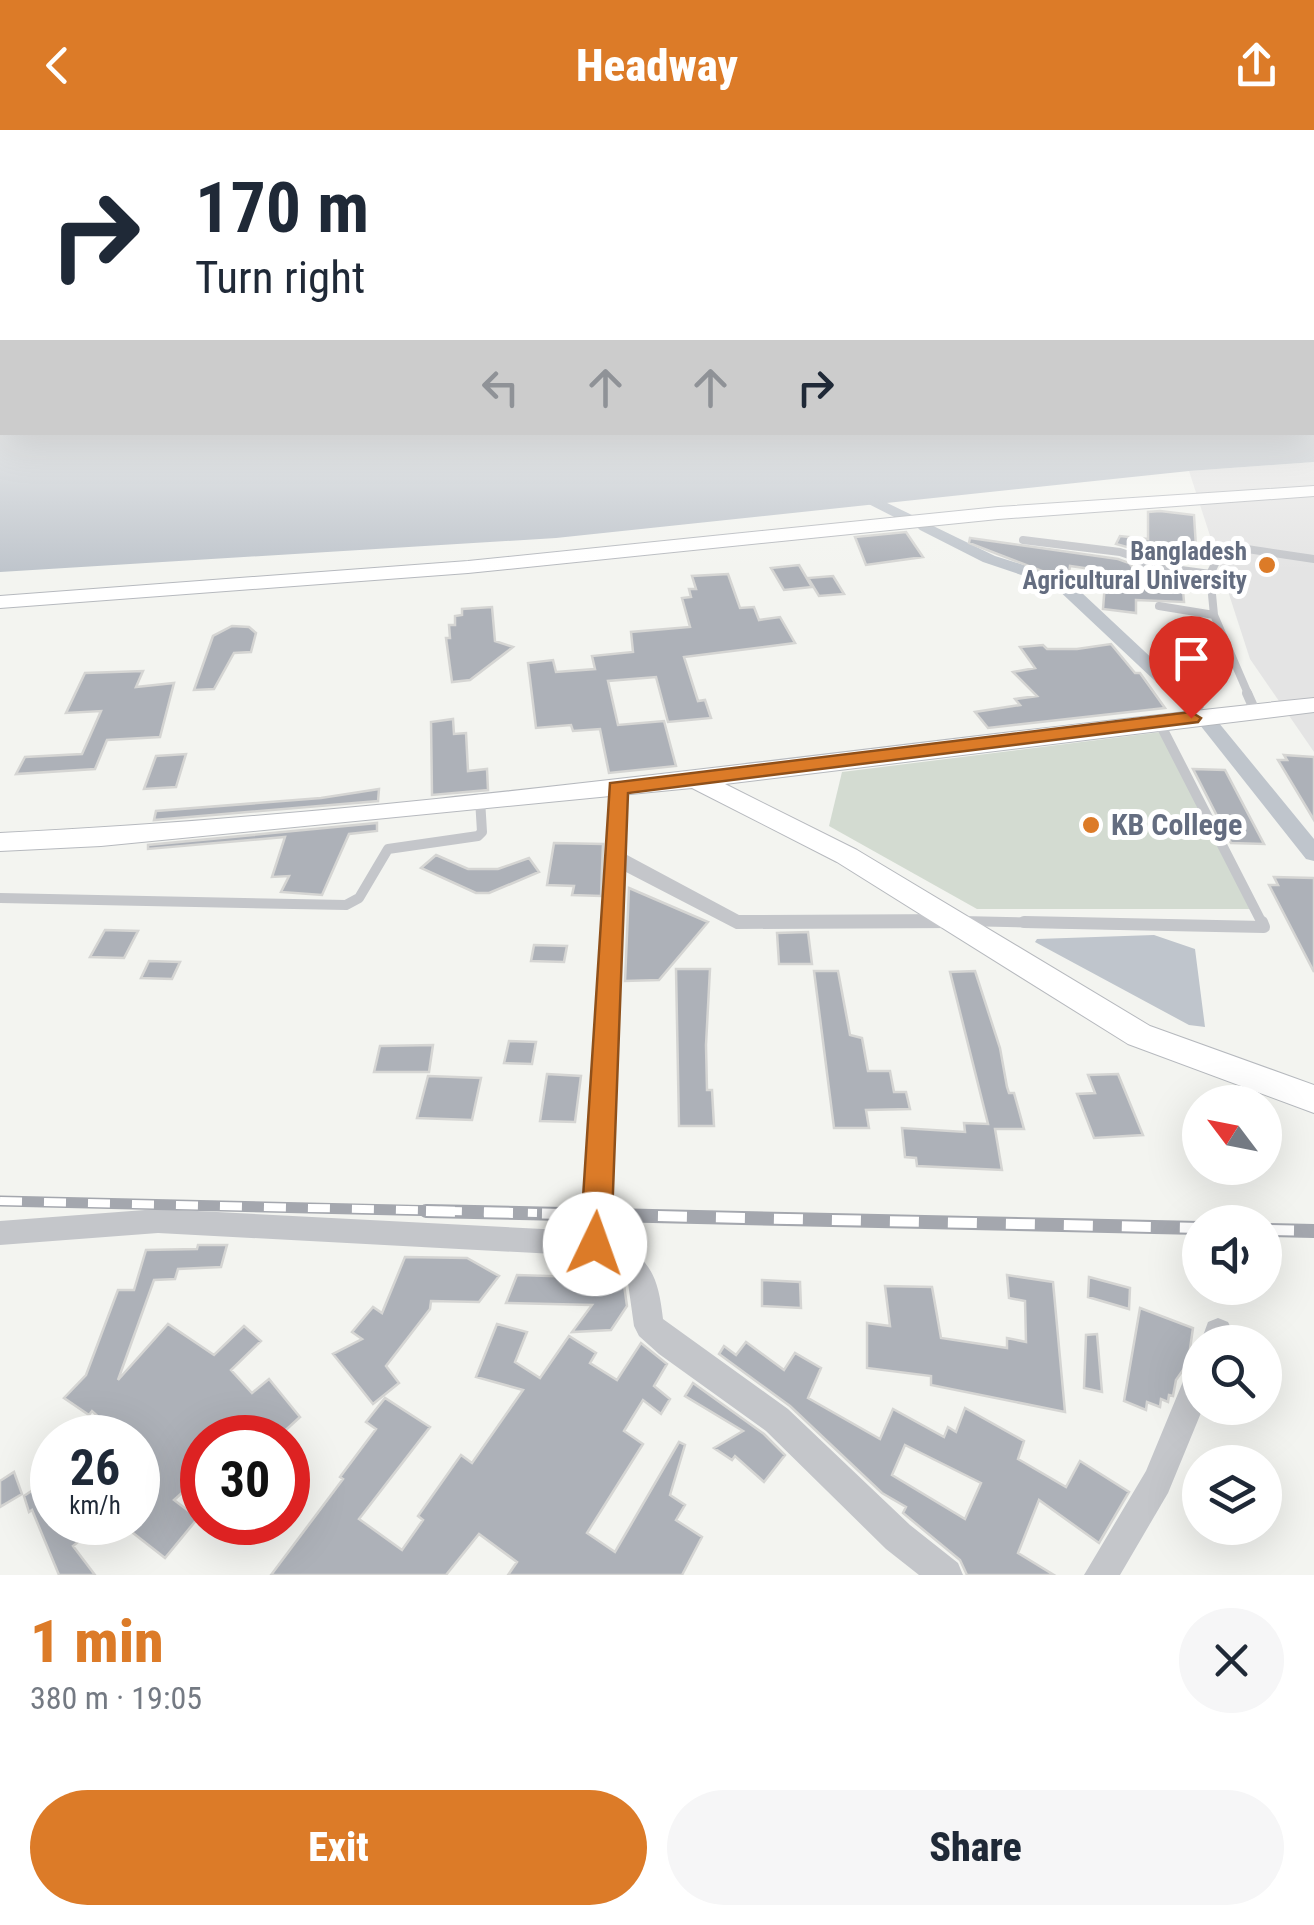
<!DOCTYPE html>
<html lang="en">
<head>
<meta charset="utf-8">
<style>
	body { margin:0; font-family:"Roboto Condensed",sans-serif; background:#f6f6f7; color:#1f2937; height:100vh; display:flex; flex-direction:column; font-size:38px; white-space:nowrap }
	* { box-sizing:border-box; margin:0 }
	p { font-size:32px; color:#747a83 }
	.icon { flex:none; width:55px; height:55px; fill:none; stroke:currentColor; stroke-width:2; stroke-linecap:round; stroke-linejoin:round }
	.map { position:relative; height:1445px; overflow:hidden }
	.side { display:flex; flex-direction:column; background:#fff; flex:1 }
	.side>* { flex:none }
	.guide { position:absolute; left:0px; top:0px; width:1315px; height:305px; box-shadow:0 10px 40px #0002; background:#fff; color:#1f2937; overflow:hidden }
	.needle { width:65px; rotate:302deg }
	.fabs { position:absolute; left:1182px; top:955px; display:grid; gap:20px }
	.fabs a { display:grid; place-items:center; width:100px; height:100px; border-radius:50%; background:#fff; box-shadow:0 10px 40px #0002; font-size:50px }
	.speed { position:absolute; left:30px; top:1285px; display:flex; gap:20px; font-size:50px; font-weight:700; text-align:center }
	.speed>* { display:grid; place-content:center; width:130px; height:130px; border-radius:50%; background:#fff; box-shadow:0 10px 40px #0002; line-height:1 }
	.speed small { font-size:25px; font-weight:400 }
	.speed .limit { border:15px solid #d22; background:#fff; color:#111 }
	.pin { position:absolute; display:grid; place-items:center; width:85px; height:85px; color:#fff; margin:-102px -42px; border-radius:50% 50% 50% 0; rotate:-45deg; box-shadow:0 0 10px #0007 }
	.pin .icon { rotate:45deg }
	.me { position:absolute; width:110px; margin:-55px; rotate:3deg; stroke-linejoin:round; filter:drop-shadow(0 0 8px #0008) }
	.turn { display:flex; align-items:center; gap:35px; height:210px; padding:0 30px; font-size:45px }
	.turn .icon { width:130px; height:130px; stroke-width:2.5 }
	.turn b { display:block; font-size:70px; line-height:85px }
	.lanes { display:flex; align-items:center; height:95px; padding:0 30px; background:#0003; justify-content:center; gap:50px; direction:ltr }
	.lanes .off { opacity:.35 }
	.round { display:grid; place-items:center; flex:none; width:105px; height:105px; border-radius:52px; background:#f6f6f7 }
	.headline { display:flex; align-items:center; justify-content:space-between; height:170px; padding:0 30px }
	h1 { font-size:60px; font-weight:800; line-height:75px; color:#dc7b28 }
	.cta { display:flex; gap:20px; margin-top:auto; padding:20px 30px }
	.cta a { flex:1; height:115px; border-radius:60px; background:#dc7b28; color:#fff; font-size:40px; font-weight:800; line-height:115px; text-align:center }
	.cta a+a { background:#f6f6f7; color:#1f2937 }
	header { display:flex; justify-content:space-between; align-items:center; height:130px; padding:0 30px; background:#dc7b28; color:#fff; font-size:45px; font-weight:800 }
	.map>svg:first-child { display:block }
</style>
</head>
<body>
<header><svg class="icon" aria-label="back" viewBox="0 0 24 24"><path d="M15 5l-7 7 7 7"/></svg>Headway<svg class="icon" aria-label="share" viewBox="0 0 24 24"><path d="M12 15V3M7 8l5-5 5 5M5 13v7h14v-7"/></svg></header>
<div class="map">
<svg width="1314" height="1445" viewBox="0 0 1314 1445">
	<rect width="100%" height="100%" fill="#f3f4f0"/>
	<path fill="#e4e4e4" d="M1314 332V622L1250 529 1189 341Z"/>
	<path fill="#d3dbd1" d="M1161 602 1250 779H977L829 696 842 642Z"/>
	<path fill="#bfc5cc" d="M1314 238V332L1189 341 556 408 0 442V265L2 302H1312Z
		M1154 805 1195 819 1205 897 1189 895 1035 812 1037 809Z"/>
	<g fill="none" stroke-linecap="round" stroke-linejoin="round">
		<path fill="#bfc5cc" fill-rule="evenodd" d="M848 354 912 385 915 388 902 391 843 361V355Z
			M925 392 995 426 1066 448 1204 577 1201 581H1187L1054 456 983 432 920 400 917 397Z
			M1207 585 1214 587 1314 709V731L1306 729 1200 595 1197 591 1200 587Z"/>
	</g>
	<path fill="#adb1b8" stroke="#d5d5d3" stroke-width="2.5" fill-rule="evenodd" d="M1160 381 1194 385 1197 433 1143 427 1138 420 1116 414 1120 406 1148 409V382Z
		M906 402 923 427 866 435 855 407Z
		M970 408 1118 429 1129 433 1136 441 1190 449 1191 461 1183 460 1184 472 1136 470V483L1103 479 1106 441 1070 436 1068 448 1055 446 969 413Z
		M799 435 812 457 784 460 771 438Z
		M728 444 740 478 754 477 759 490 780 487 795 513 684 527 698 571 705 570 711 588 668 592 656 547 608 551 618 595 664 591 676 636 609 643 600 599 573 601 571 595 536 598 528 533 553 530 556 542 595 539 592 526 633 522 631 502 690 497 682 468 691 467 689 459H696L692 446Z
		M833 446 844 464 819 466 808 448Z
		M492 477 495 511 513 517 470 550 452 552 446 508H450L449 495H455V486L462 485V479Z
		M232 496 249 497 256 503 251 522 234 523 214 559 194 560 213 506Z
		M1111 514 1135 543H1140L1165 578 988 598 975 582 1020 575 1015 569 1037 566 1013 542 1035 538 1020 517 1043 515 1047 519H1077Z
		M143 541 136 557 174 553 160 607 107 610 95 639 16 644 25 627 82 624 101 581 66 583 85 543Z
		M453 589 454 604 466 603 468 641 487 639 488 660 432 665 431 592Z
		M186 624 176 657 144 659 156 626Z
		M1284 625 1314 627V690L1278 630H1287Z
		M1193 639 1225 640 1264 714 1231 713Z
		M379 659 378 671 154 690 156 681 321 668Z
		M377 693V701L349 704 322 765 281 762 289 746 272 747 285 707 148 719V715Z
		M554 713 603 714 601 766 572 765 574 756 547 755Z
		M436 725 468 739H498L529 728 539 742 489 763H476L421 738Z
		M1274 747 1314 748V842L1269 755H1278Z
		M629 758 708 792 659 850 625 851Z
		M105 800 138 801 124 828 90 827Z
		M808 802 812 834H779L777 803Z
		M534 815 567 816 564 832 531 831Z
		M149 831 180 832 172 849 141 848Z
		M676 839H710L706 915 707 960H712L714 996H679Z
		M814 841H838L850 905 862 908 868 941H890L894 962H906L910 979 866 980 869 998H834Z
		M975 841 1000 918 1007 957 1009 963H1014L1024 999H995L1002 1040 917 1036 916 1028 905 1027 902 998 965 1002 964 993 988 994 950 842Z
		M509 911 536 912 532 934 504 933Z
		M433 915 429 942H374L380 916Z
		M547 944 581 946 575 992 540 991Z
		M1118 944 1143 1005 1094 1008 1077 964 1095 963 1088 945Z
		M428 946 481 948 472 990 417 988Z
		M198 1115H227L221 1137 178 1139 175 1149 154 1150 118 1250 168 1194 214 1225 244 1196 261 1211 231 1240 252 1263 269 1249 300 1287 277 1308H202V1319L188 1334 200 1347 174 1370 198 1388 165 1428 119 1392H138V1375L153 1356 138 1342V1308H122L92 1281 89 1285 64 1268 86 1245 118 1160H134L146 1120 197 1119Z
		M405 1127 467 1128 499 1146 479 1172 431 1171 430 1179 386 1236 399 1253 373 1274 333 1224 362 1209 352 1202 373 1177 382 1183Z
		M581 1134H599L624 1155 627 1176 611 1200 572 1202 592 1175 506 1173 517 1145 581 1147Z
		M1007 1145 1053 1152 1065 1282 931 1255V1246L867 1238V1193L890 1196 885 1156 932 1157 941 1208 1007 1218V1208L1026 1212 1025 1171 1009 1168Z
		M1089 1147 1130 1158 1129 1179 1088 1167Z
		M762 1150 800 1152 801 1178 762 1176Z
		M1140 1178 1193 1198 1188 1233 1176 1250 1173 1266 1169 1265 1168 1272 1161 1269 1160 1277 1147 1272 1146 1280 1124 1271Z
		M497 1194 527 1202 515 1232 540 1248 569 1206 596 1223 590 1233 617 1250 641 1213 667 1234 654 1256 670 1269 661 1284 643 1270 624 1301 643 1314 587 1403 615 1422 679 1312 685 1315 670 1365 685 1375 676 1390 702 1407 682 1445H508L517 1432 479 1404 446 1445H271L343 1349 340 1347 376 1299 366 1292 385 1268 430 1297 359 1389 402 1420 423 1390 418 1386 461 1325 472 1333 523 1260 476 1247Z
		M1097 1204 1102 1262 1084 1258 1086 1205Z
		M746 1212 784 1240 795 1223 821 1238 808 1268 880 1309 893 1279 944 1307 948 1297 956 1302 965 1278 1024 1311 1018 1329 1066 1357 1080 1331 1129 1362 1099 1413 1039 1370 1018 1423 1054 1445H967L960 1430 903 1383 906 1377 882 1363 790 1276 719 1224 724 1216 736 1225ZM905 1315 981 1353 965 1389 892 1345Z
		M693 1253 764 1304 785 1325 764 1352 735 1326 732 1330 714 1318 743 1301 685 1266Z
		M14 1342 22 1364 0 1377V1351Z
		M52 1347V1392H103L73 1416 95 1445H59L32 1380 29 1382 24 1366Z"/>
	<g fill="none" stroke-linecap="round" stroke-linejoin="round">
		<defs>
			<path id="secondary" d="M1314 356V366L998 389 468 443 0 478V466L468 431 998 377Z
				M1314 568V582L725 654 857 720 1150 896 1314 955V983L1128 914 837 732 692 658 101 716 0 721V703C440 682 876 613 1314 568Z"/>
		</defs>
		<use href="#secondary" stroke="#b6b9be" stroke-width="2"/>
		<path stroke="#c4c6ca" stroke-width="8" d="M1023 410 1120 422 1135 427 1138 434 1210 444 1220 424
			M1244 421 1246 426 1231 428 1217 421 1227 416 1314 429
			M1210 444 1214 485
			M1159 476 1214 485 1249 566"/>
		<path stroke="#c4c6ca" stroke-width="10" d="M1247 563 1255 581
			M1159 592 1263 795
			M0 768 346 775 359 768 388 719 478 706 482 702 480 669
			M961 791 1150 795"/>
		<path stroke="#c4c6ca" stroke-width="12" d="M1024 792 1264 797 1262 792"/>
		<path fill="#c4c6ca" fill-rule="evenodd" d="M617 652 626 658 627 725 739 785 956 784 964 786 967 791 964 796 956 798 736 799 626 742 609 1107C650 1127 658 1145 663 1189L788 1279 910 1395 958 1433 963 1445H919L886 1419 766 1301 659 1224 639 1206 634 1196 628 1153 614 1138 592 1126 158 1103 0 1115V1091L158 1079 582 1101 607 728 608 658Z
			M1218 1188 1228 1192 1233 1202 1228 1212 1200 1214 1208 1192Z
			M1200 1232V1278H1203L1168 1363 1120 1445H1084L1146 1341 1189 1237Z"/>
		<use href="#secondary" fill="#fff" fill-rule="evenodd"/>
		<defs>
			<path id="rail-far1" d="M0 1071 537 1083"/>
			<path id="rail" d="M426 1081 1200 1098
				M1265 1100 1314 1101"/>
		</defs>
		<use href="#rail-far1" stroke="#a4a7ae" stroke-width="11"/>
		<use href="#rail" stroke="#a4a7ae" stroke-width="14"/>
		<use href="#rail-far1" stroke="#fff" stroke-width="8" stroke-dasharray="22" stroke-linecap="butt"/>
		<use href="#rail" stroke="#fff" stroke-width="10" stroke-dasharray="29" stroke-linecap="butt"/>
	</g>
	<linearGradient id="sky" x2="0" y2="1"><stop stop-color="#97bbdd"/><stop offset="0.54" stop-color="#fafaf8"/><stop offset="1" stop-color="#fafaf8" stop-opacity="0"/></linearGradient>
	<rect width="1314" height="441" fill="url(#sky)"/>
	<path fill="#dc7b28" stroke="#8f501a" stroke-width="2.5" d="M1191 582 1201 588 1198 592 628 663 611 1114 606 1124 595 1128 584 1124 580 1114 610 653Z"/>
	<g fill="#dc7b28" stroke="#fff" stroke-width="4">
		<circle cx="1267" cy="435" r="10"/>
		<circle cx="1091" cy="695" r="10"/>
	</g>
	<g text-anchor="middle" stroke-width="10" stroke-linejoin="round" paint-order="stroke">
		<g font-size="25" font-weight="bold" fill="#646d80" stroke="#fff" text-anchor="end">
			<text x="1247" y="430">Bangladesh<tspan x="1247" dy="29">Agricultural University</tspan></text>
		</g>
		<g font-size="30" font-weight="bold" fill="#646d80" stroke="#fff" text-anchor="start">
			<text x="1111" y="705">KB College</text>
		</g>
	</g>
</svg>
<div class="fabs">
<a><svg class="needle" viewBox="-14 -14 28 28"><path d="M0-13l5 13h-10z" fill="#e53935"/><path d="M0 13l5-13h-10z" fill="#747a83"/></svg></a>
<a><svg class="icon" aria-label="sound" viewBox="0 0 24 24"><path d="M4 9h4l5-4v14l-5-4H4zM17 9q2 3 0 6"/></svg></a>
<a><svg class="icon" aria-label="search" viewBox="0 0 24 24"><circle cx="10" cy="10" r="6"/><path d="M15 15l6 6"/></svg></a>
<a><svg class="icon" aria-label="layers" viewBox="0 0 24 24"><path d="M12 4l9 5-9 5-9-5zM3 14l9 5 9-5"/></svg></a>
</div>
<div class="speed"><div>26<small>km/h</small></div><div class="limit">30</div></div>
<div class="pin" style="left:1191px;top:588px;background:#d93025"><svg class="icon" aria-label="arrive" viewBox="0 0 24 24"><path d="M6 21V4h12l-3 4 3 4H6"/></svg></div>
<svg class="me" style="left:595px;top:1114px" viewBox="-20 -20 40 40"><circle r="19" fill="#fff"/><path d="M0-13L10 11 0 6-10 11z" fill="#dc7b28"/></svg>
<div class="guide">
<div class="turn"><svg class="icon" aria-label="right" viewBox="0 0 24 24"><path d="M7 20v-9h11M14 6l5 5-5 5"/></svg><div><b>170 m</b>Turn right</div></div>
<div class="lanes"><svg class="icon off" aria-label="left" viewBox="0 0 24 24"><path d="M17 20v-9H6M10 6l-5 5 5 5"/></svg><svg class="icon off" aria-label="ahead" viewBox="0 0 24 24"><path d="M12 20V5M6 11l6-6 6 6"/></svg><svg class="icon off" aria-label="ahead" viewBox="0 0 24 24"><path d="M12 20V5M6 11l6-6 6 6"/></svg><svg class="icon" aria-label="right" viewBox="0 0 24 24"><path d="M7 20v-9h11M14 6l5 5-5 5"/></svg></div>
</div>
</div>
<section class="side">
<div class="headline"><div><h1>1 min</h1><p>380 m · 19:05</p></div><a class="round"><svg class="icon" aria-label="close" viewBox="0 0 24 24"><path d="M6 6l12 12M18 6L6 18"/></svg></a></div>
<div class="cta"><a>Exit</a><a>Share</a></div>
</section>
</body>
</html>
